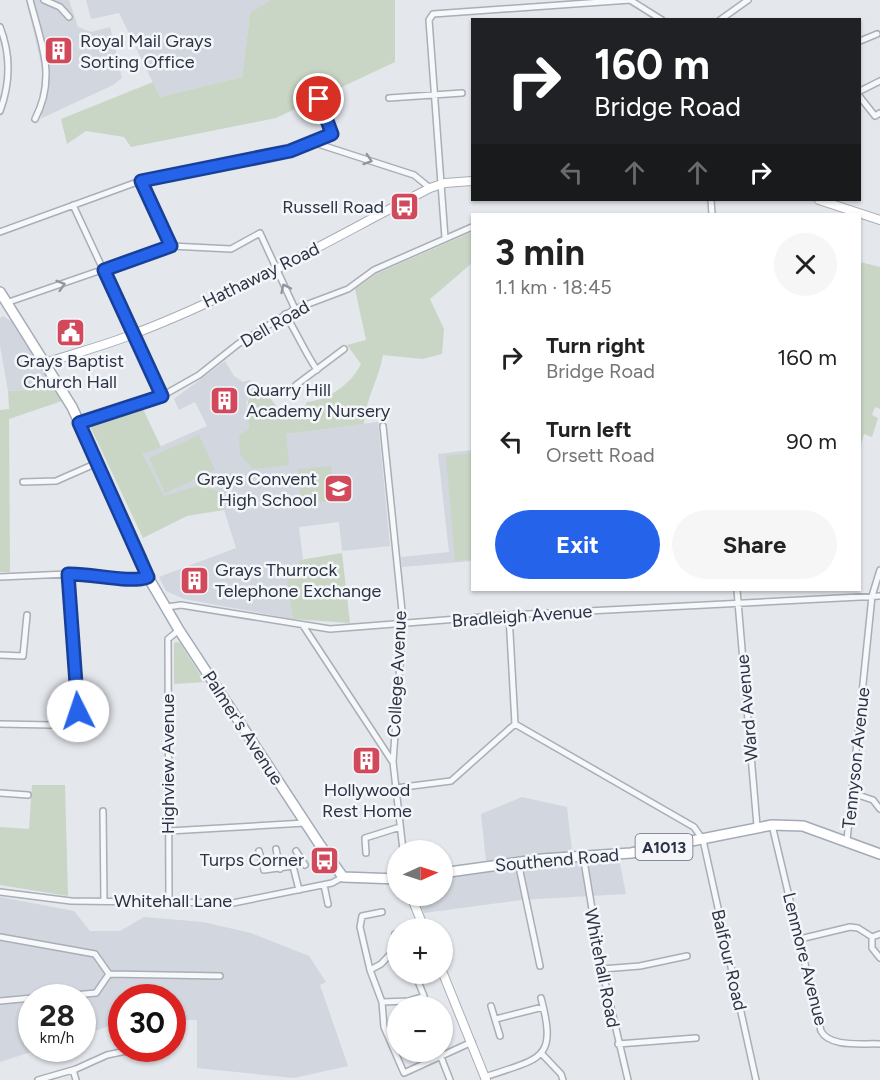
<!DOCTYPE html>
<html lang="en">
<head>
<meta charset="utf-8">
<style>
	body { margin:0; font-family:Figtree,sans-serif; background:#f6f6f6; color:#222; height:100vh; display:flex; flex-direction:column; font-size:22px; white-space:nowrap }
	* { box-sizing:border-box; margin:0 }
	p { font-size:20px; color:#767676 }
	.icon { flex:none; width:33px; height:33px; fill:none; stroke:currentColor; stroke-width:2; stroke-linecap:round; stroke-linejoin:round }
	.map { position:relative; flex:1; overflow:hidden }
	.side { position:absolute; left:471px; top:213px; width:390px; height:378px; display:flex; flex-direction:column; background:#fff; border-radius:0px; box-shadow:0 2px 4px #0004 }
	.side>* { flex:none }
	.top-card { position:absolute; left:471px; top:18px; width:390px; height:183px; border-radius:0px; box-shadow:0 2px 4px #0004; background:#202124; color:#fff; overflow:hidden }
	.needle { width:39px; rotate:87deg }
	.buttons { position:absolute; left:387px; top:840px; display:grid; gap:12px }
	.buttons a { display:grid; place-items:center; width:66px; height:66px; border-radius:50%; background:#fff; box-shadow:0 2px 4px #0004; font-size:30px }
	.speed { position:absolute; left:18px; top:984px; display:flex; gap:12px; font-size:30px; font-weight:700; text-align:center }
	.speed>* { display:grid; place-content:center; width:78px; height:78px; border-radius:50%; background:#fff; box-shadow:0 2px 4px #0004; line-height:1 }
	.speed small { font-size:15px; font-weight:400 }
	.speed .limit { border:9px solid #d22; background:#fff; color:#111 }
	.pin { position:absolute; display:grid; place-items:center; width:51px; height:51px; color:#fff; margin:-26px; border:3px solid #fff; border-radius:50%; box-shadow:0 2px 6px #0007 }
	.me { position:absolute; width:66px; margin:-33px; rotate:356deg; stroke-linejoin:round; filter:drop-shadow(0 0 4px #0008) }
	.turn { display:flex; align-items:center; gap:21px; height:126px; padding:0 24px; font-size:27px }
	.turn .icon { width:78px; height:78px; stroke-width:2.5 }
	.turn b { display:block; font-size:42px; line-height:51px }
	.lanes { display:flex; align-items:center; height:57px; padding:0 24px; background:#0003; justify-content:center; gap:30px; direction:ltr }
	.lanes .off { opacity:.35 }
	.round { display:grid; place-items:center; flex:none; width:63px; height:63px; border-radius:32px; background:#f6f6f6 }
	.overview { display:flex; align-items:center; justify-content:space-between; height:102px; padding:0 24px }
	h1 { font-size:36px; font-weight:700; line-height:45px }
	.button { display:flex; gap:12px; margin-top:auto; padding:12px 24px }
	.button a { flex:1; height:69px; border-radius:36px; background:#2563eb; color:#fff; font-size:24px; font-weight:700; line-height:69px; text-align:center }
	.button a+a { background:#f6f6f6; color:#222 }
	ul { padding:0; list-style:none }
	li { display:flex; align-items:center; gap:18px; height:84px; padding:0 24px }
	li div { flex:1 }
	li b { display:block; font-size:22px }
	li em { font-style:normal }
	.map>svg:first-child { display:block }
</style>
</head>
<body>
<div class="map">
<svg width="880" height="1080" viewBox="0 0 880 1080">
	<rect width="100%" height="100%" fill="#e4e7ec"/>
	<path fill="#d2d6de" d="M26 0H69L78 27 91 32 110 27 122 78 113 85 40 119 42 116 36 114 45 80Z
		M86 0H270L250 13 242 77 160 97 119 13 91 19Z
		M3 316 11 321 48 379 30 390 8 391 0 346V318Z
		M225 361 234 376 243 382 250 380 260 391 252 392 246 403 249 422 248 430 286 434 378 422 390 546 342 551 339 522 299 527 303 559 300 560 287 582 293 619 184 599 166 591 159 577 236 548 224 510V492L197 486 164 497 143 454 207 426 195 402 179 410 174 399Z
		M472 450V561L402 567 401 557 449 552 438 454Z
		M522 797 567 807 572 851 486 861 481 814Z
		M619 859 626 894 521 900 424 913 417 896H442L443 877 524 866Z
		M0 897 74 911 90 931H120L144 917 203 922 251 933 309 956 326 982 320 985 348 1066 294 1078 197 1068V1020H173L172 998H122L121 1022 83 1035 82 998H32V1048L40 1049 0 1062Z"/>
	<path fill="#c9d6c5" d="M270 0H395V62L276 118 131 147 124 137 86 131 67 144 61 119 153 82 160 97 242 77 250 13Z
		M472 232V263L430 299 444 329 442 354 422 359 383 355C379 379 365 400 364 424L286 434 289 465 253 469 240 455 239 436 248 430C251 414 243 408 252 392L265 391 282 414 300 416 307 402C329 400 352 383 361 364L347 345 366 340 355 289 376 274Z
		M860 262 880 267V409L875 407 872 415 878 418 872 437 864 434 860 448Z
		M48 379 62 401 9 419 10 572H0V410L9 409 8 391 30 390Z
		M143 409 161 447 143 454 164 496 197 486 224 492V510L187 516 143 538 89 424Z
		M199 435 215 470 165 493 149 458Z
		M472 453V559L455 561 446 456Z
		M331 466 335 500 302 504 298 469Z
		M342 553 350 623 293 619 287 582 300 560Z
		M177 642 180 643 205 682 174 684V643Z
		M32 785H65L68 896 0 885V827L29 829Z"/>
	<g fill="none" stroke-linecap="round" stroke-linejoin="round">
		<defs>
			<path id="street" d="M30 0C41 43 57 77 35 119
				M44 0 60 7 69 17
				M720 20 748 0
				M0 27C11 55 10 84 0 111
				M860 41 877 34
				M860 91 880 81
				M860 97 875 116 880 113
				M389 98 462 93
				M312 142 414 175 430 188
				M140 181 171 246
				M711 200 712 214
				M73 205 162 396
				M0 232 140 181 290 151 332 134 319 99
				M445 238 429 20 433 14 630 0 662 20
				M6 303 171 246 231 249 260 233 295 309
				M285 314C297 333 304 351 317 370
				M296 385 344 349
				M79 423 162 396 199 375 238 344 295 309 348 289 374 270 472 227
				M383 426 403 621 393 762 403 850
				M23 482 56 481 97 463
				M68 574 78 711 85 722 86 733
				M0 577 90 573 137 581 148 577
				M737 590 757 826
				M167 607 181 605 330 629 509 615 880 596
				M304 627 392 761
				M0 655 23 656 27 615
				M0 724 51 725
				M515 724 694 827 703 840 756 1080
				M396 788 451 781 515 724 509 615
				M0 793 28 795
				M852 793 873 800 880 809
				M103 811 104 901
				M772 825 821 1031C830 1048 863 1043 880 1044
				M169 831 305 823
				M847 840 872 596 880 570
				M276 849 280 869
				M259 851 264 870 293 866
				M296 851 305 865
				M366 853 365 838 400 827
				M583 855 602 969 628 1080
				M518 862 540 966
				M324 885 328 904
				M299 890 293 866 301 859
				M0 892 71 901 233 903 332 883 343 877
				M169 904 168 639 179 630
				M382 912 362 916 360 927 370 970 382 1002 384 1027 404 1073 472 1042
				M395 934 398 941
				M0 937 95 954 109 974 96 993 41 998
				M872 937V948L880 958
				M872 937 880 934
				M800 939 850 927 858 928 872 937
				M602 969 640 966 687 956
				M370 970 381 964 398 946
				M109 974 220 976
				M0 1001 32 998
				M382 1002 409 1001 424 996 415 974
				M491 1006 500 1036
				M496 1019 543 1007
				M618 1044 696 1038
				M542 1054 561 1074 563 1080
				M441 1057 450 1080
				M73 1070 76 1080
				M485 1077C540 1058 558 1061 541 998
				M38 1080 76 1069 107 1055 131 1050"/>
			<path id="secondary" d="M819 200 880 220
				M45 363C75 353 107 345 136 333 238 294 333 238 430 188L445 183 472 181
				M411 896 424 928
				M442 971 486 1080"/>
			<path id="primary" d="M0 292 72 407 141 557 148 577 179 630 320 845 343 877 398 879
				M442 873 542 859 631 853 772 825 803 826 880 854"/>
		</defs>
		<use href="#street" stroke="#a9aeb7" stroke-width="8"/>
		<use href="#secondary" stroke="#a9aeb7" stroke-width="10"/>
		<use href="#primary" stroke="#a3abb8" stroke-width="12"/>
		<use href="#street" stroke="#f7f8fa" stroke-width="5"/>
		<use href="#secondary" stroke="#fff" stroke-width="8"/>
		<use href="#primary" stroke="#fff" stroke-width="9"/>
	</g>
	<defs><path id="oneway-chevron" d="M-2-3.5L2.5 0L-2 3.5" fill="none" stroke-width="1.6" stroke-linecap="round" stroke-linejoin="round" transform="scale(1.5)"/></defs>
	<g stroke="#9196a0">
		<use href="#oneway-chevron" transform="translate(368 160) rotate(18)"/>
		<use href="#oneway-chevron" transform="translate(61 285) rotate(-17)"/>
		<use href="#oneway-chevron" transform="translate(285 288) rotate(-115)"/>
	</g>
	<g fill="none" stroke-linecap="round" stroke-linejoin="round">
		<defs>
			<path id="route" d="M78 711 68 574C91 573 130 584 148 577L79 423 162 396 104 270 171 246 141 181 290 151 332 134 319 99"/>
		</defs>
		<use href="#route" stroke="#184099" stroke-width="15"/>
		<use href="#route" stroke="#2563eb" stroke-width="10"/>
	</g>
	<defs>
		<symbol id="building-square" viewBox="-11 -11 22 22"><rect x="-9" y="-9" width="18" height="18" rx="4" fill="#d1495b" stroke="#f4f6f9"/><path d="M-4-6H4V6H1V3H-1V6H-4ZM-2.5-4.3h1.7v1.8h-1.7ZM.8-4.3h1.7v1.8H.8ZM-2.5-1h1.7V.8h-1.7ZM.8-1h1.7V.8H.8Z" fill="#fff"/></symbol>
		<symbol id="bus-square" viewBox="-11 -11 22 22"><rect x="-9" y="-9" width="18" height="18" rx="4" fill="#d1495b" stroke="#f4f6f9"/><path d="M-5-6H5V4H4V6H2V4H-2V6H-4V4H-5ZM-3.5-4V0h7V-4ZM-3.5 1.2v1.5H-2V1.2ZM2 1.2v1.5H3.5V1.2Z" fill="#fff"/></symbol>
		<symbol id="civic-square" viewBox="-11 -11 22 22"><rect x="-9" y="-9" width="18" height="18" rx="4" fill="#d1495b" stroke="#f4f6f9"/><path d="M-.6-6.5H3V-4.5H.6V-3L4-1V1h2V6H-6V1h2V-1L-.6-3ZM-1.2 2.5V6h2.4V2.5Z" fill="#fff"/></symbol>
		<symbol id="school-square" viewBox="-11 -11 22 22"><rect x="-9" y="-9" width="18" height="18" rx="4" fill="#d1495b" stroke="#f4f6f9"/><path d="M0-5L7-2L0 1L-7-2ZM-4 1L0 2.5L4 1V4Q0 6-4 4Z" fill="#fff"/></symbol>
	</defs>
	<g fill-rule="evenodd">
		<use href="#building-square" x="42" y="34" width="33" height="33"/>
		<use href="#bus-square" x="388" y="190" width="33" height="33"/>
		<use href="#civic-square" x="54" y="316" width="33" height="33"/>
		<use href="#building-square" x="208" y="384" width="33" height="33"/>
		<use href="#school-square" x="322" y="472" width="33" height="33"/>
		<use href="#building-square" x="178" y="564" width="33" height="33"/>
		<use href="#building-square" x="350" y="744" width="33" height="33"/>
		<use href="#bus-square" x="308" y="844" width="33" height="33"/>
	</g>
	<g text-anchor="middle" stroke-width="5" stroke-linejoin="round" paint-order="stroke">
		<rect fill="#f4f6f9" stroke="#676e7b" stroke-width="1.5" x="635.5" y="834" width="57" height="26" rx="4.5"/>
		<g font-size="16" font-weight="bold" fill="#2b3445">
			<text x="664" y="853">A1013</text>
		</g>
		<g font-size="18" fill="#2b3445" stroke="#f4f6f9" text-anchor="start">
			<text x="80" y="47">Royal Mail Grays<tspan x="80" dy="21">Sorting Office</tspan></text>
			<text x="384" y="213" text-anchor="end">Russell Road</text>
			<text x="70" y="367" text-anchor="middle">Grays Baptist<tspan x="70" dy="21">Church Hall</tspan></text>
			<text x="246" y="396">Quarry Hill<tspan x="246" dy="21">Academy Nursery</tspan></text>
			<text x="317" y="485" text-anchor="end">Grays Convent<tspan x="317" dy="21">High School</tspan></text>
			<text x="215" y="576">Grays Thurrock<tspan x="215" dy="21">Telephone Exchange</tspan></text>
			<text x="367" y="796" text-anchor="middle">Hollywood<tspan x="367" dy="21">Rest Home</tspan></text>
			<text x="304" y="866" text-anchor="end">Turps Corner</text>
		</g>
		<g font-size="18" fill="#2b3445" stroke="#f4f6f9">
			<text transform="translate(261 275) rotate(-26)" y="6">Hathaway Road</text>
			<text transform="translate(275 324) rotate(-30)" y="6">Dell Road</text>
			<text transform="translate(522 616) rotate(-4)" y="6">Bradleigh Avenue</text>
			<text transform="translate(397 674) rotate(-87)" y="6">College Avenue</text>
			<text transform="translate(747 708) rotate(-95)" y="6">Ward Avenue</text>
			<text transform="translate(243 728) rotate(57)" y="6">Palmer's Avenue</text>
			<text transform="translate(856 758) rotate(-84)" y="6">Tennyson Avenue</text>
			<text transform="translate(168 764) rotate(-90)" y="6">Highview Avenue</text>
			<text transform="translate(557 860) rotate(-5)" y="6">Southend Road</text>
			<text x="173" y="907">Whitehall Lane</text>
			<text transform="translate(805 959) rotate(76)" y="6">Lenmore Avenue</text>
			<text transform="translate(729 960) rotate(77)" y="6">Balfour Road</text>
			<text transform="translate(602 968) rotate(79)" y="6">Whitehall Road</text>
		</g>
	</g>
</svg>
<div class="buttons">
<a><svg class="needle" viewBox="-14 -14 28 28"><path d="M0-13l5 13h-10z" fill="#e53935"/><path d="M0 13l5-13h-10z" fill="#767676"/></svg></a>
<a>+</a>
<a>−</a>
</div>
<div class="speed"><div>28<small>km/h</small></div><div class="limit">30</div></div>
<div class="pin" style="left:319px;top:99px;background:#d93025"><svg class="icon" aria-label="arrive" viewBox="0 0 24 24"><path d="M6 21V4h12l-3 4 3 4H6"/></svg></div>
<svg class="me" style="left:78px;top:711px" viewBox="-20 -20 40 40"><circle r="19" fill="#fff"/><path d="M0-13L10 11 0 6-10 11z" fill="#2563eb"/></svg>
<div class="top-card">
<div class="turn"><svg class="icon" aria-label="right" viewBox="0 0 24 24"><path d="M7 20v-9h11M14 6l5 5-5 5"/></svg><div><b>160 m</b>Bridge Road</div></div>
<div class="lanes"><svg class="icon off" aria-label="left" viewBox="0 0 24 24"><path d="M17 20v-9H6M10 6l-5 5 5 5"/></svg><svg class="icon off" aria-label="ahead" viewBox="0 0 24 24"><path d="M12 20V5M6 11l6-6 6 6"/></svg><svg class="icon off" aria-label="ahead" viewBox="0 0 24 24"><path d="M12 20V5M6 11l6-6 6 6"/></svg><svg class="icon" aria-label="right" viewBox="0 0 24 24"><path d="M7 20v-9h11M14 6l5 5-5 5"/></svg></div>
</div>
<section class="side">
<div class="overview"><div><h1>3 min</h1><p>1.1 km · 18:45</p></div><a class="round"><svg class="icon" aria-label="close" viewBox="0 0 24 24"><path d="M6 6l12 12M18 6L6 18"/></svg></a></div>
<ul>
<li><svg class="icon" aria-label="right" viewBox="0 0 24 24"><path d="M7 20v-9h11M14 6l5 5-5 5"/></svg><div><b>Turn right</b><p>Bridge Road</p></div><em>160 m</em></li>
<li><svg class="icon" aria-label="left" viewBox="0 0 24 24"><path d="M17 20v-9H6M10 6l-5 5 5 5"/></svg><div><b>Turn left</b><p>Orsett Road</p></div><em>90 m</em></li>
</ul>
<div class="button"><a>Exit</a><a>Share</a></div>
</section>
</div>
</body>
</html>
